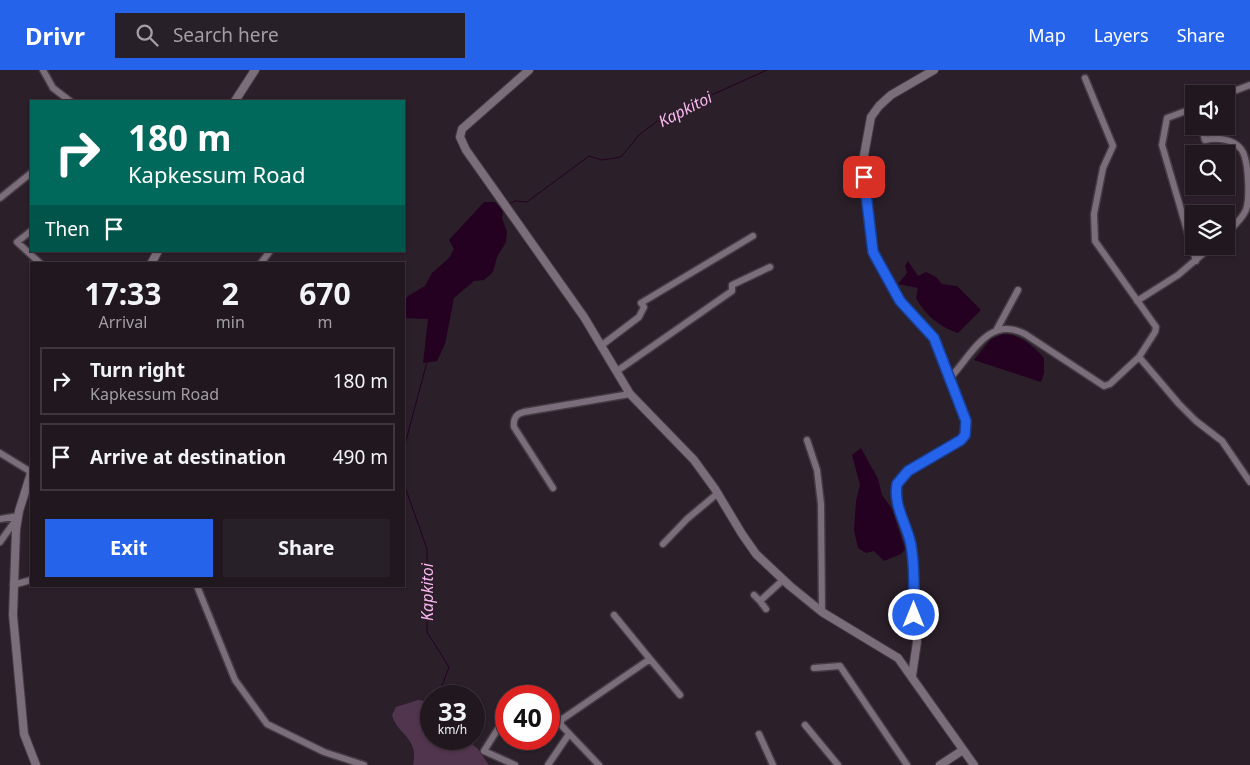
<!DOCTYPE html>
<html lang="en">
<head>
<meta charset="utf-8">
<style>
	body { margin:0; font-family:"Noto Sans",sans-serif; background:#282028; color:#f1f3f6; height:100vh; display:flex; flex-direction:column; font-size:19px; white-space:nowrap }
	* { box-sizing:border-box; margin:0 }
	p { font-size:16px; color:#a29fa4 }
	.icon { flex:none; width:28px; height:28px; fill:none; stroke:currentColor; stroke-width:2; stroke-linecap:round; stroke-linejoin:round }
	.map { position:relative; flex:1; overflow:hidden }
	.panel { position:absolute; left:30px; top:192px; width:375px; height:325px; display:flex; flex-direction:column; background:#20171f; border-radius:0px; box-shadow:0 1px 4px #0004,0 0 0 1px #3d363d }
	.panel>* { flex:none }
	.hud { position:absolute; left:30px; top:30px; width:375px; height:152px; border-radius:0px; box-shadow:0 1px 4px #0004,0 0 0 1px #3d363d; background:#00695c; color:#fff; overflow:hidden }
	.buttons { position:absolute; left:1185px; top:15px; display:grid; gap:10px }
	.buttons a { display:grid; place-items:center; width:50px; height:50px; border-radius:0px; background:#20171f; box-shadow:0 1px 4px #0004,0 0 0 1px #3d363d; font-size:25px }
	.speed { position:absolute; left:420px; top:615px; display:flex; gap:10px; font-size:25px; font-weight:700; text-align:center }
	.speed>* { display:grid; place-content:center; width:65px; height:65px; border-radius:50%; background:#20171f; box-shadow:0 1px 4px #0004,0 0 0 1px #3d363d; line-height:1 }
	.speed small { font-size:12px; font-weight:400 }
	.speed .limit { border:8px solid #d22; background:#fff; color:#111 }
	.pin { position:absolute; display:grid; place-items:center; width:42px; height:42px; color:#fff; margin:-21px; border-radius:10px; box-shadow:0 2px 8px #0006 }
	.me { position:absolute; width:55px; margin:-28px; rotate:0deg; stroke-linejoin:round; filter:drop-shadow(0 0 4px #0008) }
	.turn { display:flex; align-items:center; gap:18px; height:105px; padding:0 15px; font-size:22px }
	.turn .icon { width:65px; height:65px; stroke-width:2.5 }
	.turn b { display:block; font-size:35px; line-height:42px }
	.then { display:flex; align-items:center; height:48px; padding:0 15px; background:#0003; gap:10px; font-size:19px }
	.eta { display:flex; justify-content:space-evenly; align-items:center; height:85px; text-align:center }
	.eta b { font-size:30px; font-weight:700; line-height:35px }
	.primary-button { display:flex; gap:10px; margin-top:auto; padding:10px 15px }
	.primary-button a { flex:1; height:58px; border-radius:0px; background:#2563eb; color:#fff; font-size:20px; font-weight:700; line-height:58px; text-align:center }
	.primary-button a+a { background:#282028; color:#f1f3f6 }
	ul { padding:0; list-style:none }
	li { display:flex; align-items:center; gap:15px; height:68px; margin:0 10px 8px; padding:0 5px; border:2px solid #3d363d; border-radius:0px }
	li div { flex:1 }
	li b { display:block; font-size:19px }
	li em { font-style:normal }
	header { display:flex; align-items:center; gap:30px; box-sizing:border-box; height:70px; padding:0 25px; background:#2563eb; color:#fff }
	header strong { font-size:24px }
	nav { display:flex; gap:28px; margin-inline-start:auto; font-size:18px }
	.search { width:350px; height:45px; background:#282028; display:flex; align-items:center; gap:12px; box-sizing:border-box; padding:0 18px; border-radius:0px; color:#a29fa4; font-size:19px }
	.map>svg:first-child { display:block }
</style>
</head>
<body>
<header>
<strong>Drivr</strong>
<div class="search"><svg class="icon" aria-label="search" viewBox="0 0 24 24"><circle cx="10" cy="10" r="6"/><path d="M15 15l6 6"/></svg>Search here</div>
<nav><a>Map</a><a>Layers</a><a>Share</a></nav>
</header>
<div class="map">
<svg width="1250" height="695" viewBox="0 0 1250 695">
	<rect width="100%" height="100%" fill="#2b1f29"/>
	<path fill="#51344d" d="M418 630 431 632V669H466L478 679 489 695H413C419 667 398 666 392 645L396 637Z"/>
	<path fill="#240121" d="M484 132H495L503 141 502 148 507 162 506 172 497 187 493 202 484 210 474 211 454 228 445 274 437 291 423 293 428 249 404 248V232L408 226 425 216 432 203 449 188 454 179 449 170Z
		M908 191 918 206 926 202 936 207 942 214 957 216 981 240 958 263C940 257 925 245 916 228L918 218 898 214 907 203 905 196Z
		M1003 264C1020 264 1033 276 1044 288V303L1041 312 974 290 991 269Z
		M861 378 878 409 882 425 892 439 905 479 901 484 884 491 874 481 866 483 858 478 854 460 856 431 860 415 852 385Z"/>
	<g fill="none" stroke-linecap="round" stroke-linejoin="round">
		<path stroke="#240121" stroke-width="1" d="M509 134 515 131 527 132 589 86 602 90 621 87 639 65 663 47 767 0
			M404 378 427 292
			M404 414 427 479V562L449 597 438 626
			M428 655 431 646"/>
		<defs>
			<path id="minor" d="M43 0 53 18 70 31
				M1085 8 1113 76 1103 98 1094 144 1095 171 1156 257 1155 262 1139 287
				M1226 24 1250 15
				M1194 38 1167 48 1162 75 1196 191
				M1203 63 1205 70C1217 67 1233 69 1241 79 1249 89 1250 128 1246 140 1242 149 1233 157 1226 164
				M0 128 31 103
				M31 161 17 172 41 194
				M261 193 270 181
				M1137 231 1178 205 1212 176
				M997 259 1018 220
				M602 275 639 247 644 237 641 233 753 166
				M617 301 732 221V215L770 197
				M951 307C972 284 989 245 1025 264L1104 316 1110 314 1139 287 1179 334 1196 351 1222 371 1250 412
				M807 370 817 400 821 434 822 542
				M0 383 31 402
				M553 418 514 357C513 348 516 344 524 342L630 324
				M0 449 18 446
				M0 472 18 447
				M663 474 687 449 718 423
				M13 515 31 510
				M197 516 235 610 267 654 324 682 364 695
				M754 525 760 531
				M766 539 760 531 783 510
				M650 589 680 625
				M814 598 840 596 907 695
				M506 646 484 681 515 695
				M805 655 838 695
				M759 664 773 695
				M548 695 569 664
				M599 695 561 655V650L650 589 614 545"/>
			<path id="tertiary" d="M529 0 462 59 460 67 466 80 584 247 630 324 694 390 715 419 742 464 756 484 790 516 822 542 898 588 974 695
				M235 31 255 0
				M151 194 158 181
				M31 403 19 441 16 460 13 545 24 664 36 695
				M912 606 917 572 913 491 910 472 898 436 897 414 908 401 961 370 965 365 966 351 935 268 900 231 873 182 866 124 863 91 871 47 879 36 891 25 934 0
				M940 695 963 680"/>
		</defs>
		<use href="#minor" stroke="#443b43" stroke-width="9"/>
		<use href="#tertiary" stroke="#443b43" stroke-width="10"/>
		<use href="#minor" stroke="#7b6d79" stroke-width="6"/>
		<use href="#tertiary" stroke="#7b6d79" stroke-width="8"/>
	</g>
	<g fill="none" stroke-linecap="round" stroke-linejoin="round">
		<defs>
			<path id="route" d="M864 107 873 182 900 231 934 268 966 351 965 365 961 370 908 401 897 414C893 436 907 454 911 475 915 498 914 521 914 545"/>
		</defs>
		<use href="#route" stroke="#184099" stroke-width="12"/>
		<use href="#route" stroke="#2563eb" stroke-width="9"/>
	</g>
	<g text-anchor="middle" stroke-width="4" stroke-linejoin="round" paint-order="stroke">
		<g font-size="16" font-style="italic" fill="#fbb7f2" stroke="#2b1f29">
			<text transform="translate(685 39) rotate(-27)" y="6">Kapkitoi</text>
			<text transform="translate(427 522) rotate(-90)" y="6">Kapkitoi</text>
		</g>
	</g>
</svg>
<div class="buttons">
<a><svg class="icon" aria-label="sound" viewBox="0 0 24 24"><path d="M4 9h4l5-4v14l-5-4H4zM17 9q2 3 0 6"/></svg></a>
<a><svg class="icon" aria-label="search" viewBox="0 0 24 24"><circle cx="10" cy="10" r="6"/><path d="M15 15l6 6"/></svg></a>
<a><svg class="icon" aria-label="layers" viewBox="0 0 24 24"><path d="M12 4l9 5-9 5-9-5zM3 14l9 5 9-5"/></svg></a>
</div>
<div class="speed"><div>33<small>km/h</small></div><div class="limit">40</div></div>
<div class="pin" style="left:864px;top:107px;background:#d93025"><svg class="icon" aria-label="arrive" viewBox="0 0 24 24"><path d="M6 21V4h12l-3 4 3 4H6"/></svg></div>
<svg class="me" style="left:914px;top:545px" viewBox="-20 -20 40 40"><circle r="17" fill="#2563eb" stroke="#fff" stroke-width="3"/><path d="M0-11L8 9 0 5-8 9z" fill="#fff"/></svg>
<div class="hud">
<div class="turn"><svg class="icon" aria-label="right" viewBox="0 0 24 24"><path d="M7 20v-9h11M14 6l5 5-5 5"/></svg><div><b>180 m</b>Kapkessum Road</div></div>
<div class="then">Then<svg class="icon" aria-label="arrive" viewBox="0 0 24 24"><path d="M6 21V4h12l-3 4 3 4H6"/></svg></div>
</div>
<section class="panel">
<div class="eta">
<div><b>17:33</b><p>Arrival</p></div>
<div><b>2</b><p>min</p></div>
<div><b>670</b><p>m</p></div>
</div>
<ul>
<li><svg class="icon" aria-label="right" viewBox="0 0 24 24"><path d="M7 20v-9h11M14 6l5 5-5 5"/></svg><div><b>Turn right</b><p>Kapkessum Road</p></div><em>180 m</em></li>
<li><svg class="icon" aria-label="arrive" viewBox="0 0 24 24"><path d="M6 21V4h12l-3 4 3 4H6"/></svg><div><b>Arrive at destination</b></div><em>490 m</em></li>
</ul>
<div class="primary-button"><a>Exit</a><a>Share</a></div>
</section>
</div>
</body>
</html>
